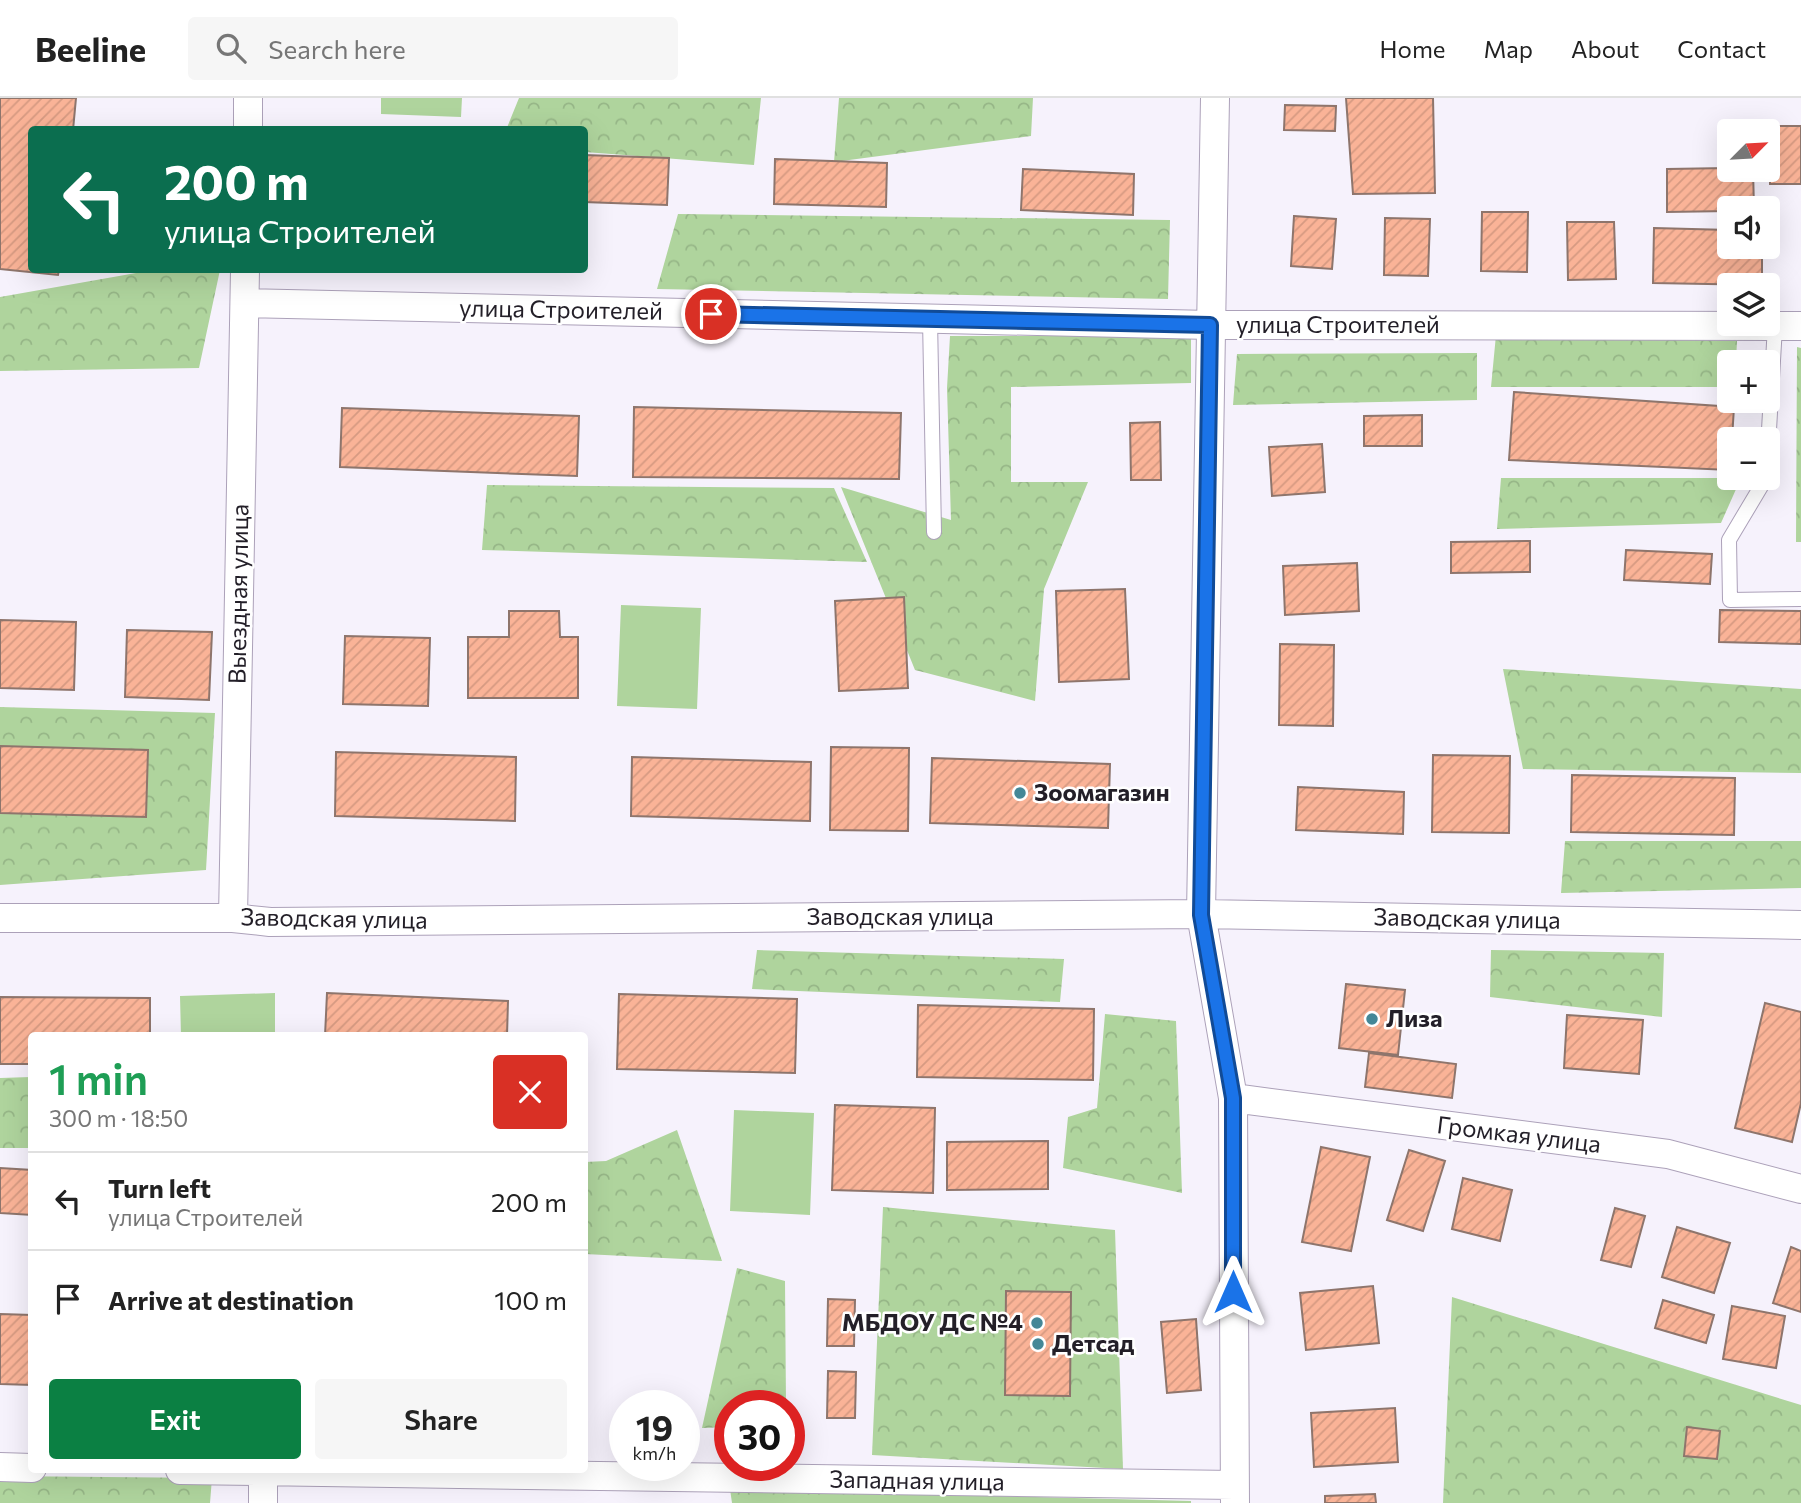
<!DOCTYPE html>
<html lang="en">
<head>
<meta charset="utf-8">
<style>
	body { margin:0; font-family:Commissioner,sans-serif; background:#f6f6f6; color:#222; height:100vh; display:flex; flex-direction:column; font-size:26px; white-space:nowrap }
	* { box-sizing:border-box; margin:0 }
	p { font-size:23px; color:#767676 }
	.icon { flex:none; width:38px; height:38px; fill:none; stroke:currentColor; stroke-width:2; stroke-linecap:round; stroke-linejoin:round }
	.map { position:relative; flex:1; overflow:hidden }
	.side { position:absolute; left:28px; top:934px; width:560px; height:441px; display:flex; flex-direction:column; background:#fff; border-radius:7px; box-shadow:0 7px 28px #0002 }
	.side>* { flex:none }
	.top-card { position:absolute; left:28px; top:28px; width:560px; height:147px; border-radius:7px; box-shadow:0 7px 28px #0002; background:#0b6e4f; color:#fff; overflow:hidden }
	.needle { width:46px; rotate:66deg }
	.fabs { position:absolute; left:1717px; top:21px; display:grid; gap:14px }
	.fabs a { display:grid; place-items:center; width:63px; height:63px; border-radius:7px; background:#fff; box-shadow:0 7px 28px #0002; font-size:35px }
	.speed { position:absolute; left:609px; top:1292px; display:flex; gap:14px; font-size:35px; font-weight:700; text-align:center }
	.speed>* { display:grid; place-content:center; width:91px; height:91px; border-radius:50%; background:#fff; box-shadow:0 7px 28px #0002; line-height:1 }
	.speed small { font-size:18px; font-weight:400 }
	.speed .limit { border:10px solid #d22; background:#fff; color:#111 }
	.pin { position:absolute; display:grid; place-items:center; width:60px; height:60px; color:#fff; margin:-30px; border:4px solid #fff; border-radius:50%; box-shadow:0 2px 7px #0007 }
	.me { position:absolute; width:77px; margin:-38px; rotate:0deg; stroke-linejoin:round; filter:drop-shadow(0 0 5px #0008) }
	.turn { display:flex; align-items:center; gap:24px; height:147px; padding:0 21px; font-size:32px }
	.turn .icon { width:91px; height:91px; stroke-width:2.5 }
	.turn b { display:block; font-size:49px; line-height:60px }
	.round { display:grid; place-items:center; flex:none; width:74px; height:74px; border-radius:7px; background:#f6f6f6 }
	.overview { display:flex; align-items:center; justify-content:space-between; height:119px; padding:0 21px }
	h1 { font-size:42px; font-weight:600; line-height:52px; color:#1e9e55 }
	.primary-button { display:flex; gap:14px; margin-top:auto; padding:14px 21px }
	.primary-button a { flex:1; height:80px; border-radius:7px; background:#0b8043; color:#fff; font-size:28px; font-weight:600; line-height:80px; text-align:center }
	.primary-button a+a { background:#f6f6f6; color:#222 }
	ul { padding:0; list-style:none }
	li { display:flex; align-items:center; gap:21px; height:98px; padding:0 21px; border-top:2px solid #e0e0e0 }
	li div { flex:1 }
	li b { display:block; font-size:26px }
	li em { font-style:normal }
	header { display:flex; align-items:center; gap:42px; box-sizing:border-box; height:98px; padding:0 35px; background:#fff; border-bottom:2px solid #e0e0e0 }
	header strong { font-size:33px }
	nav { display:flex; gap:38px; margin-inline-start:auto; font-size:24px }
	.search { width:490px; height:63px; background:#f6f6f6; display:flex; align-items:center; gap:18px; box-sizing:border-box; padding:0 24px; border-radius:7px; color:#767676; font-size:26px }
	.map>svg:first-child { display:block }
</style>
</head>
<body>
<header>
<strong>Beeline</strong>
<div class="search"><svg class="icon" aria-label="search" viewBox="0 0 24 24"><circle cx="10" cy="10" r="6"/><path d="M15 15l6 6"/></svg>Search here</div>
<nav><a>Home</a><a>Map</a><a>About</a><a>Contact</a></nav>
</header>
<div class="map">
<svg width="1801" height="1405" viewBox="0 0 1801 1405">
	<defs>
		<pattern id="forest-crowns" width="20" height="18" patternUnits="userSpaceOnUse" patternTransform="scale(1.75)"><rect width="20" height="18" fill="#afd49d"/><path d="M2 6a3 3 0 1 1 6 0M12 15a3 3 0 1 1 6 0" fill="none" stroke="#96b687"/></pattern>
		<pattern id="building-hatch" width="6" height="6" patternUnits="userSpaceOnUse" patternTransform="scale(1.75)"><rect width="6" height="6" fill="#fab397"/><path d="M-1 1l2-2M0 6l6-6M5 7l2-2" fill="none" stroke="#d69a82"/></pattern>
	</defs>
	<rect width="100%" height="100%" fill="#f6f2fc"/>
	<path fill="#afd49d" d="M381 0H462L461 19 381 16Z
		M621 507 701 510 697 611 617 608Z
		M275 895V938H181L180 898Z
		M734 1012 814 1015 810 1117 730 1113Z"/>
	<path fill="url(#forest-crowns)" d="M519 0H761L754 67 585 54 584 32H506Z
		M839 0H1033L1031 38 834 64Z
		M678 116 1170 122 1168 201 657 191Z
		M153 172H220L199 270 0 273V199Z
		M1496 237 1737 243 1736 264H1729V289H1491Z
		M950 238H1191V285L1011 289V384H1088L1044 491 1035 603 915 572 841 389 951 422 947 290Z
		M1797 249 1801 250V444H1796Z
		M1477 255V302L1233 307 1237 256Z
		M1501 380H1741L1721 425 1497 431Z
		M487 387 834 390 867 464 482 452Z
		M1503 571 1801 591V675L1523 671Z
		M0 609 215 615 206 772 0 787Z
		M1565 743H1801V790L1561 795Z
		M757 852 1064 861 1060 904 752 891Z
		M1491 852 1664 855 1662 919 1490 899Z
		M1105 916 1176 923 1182 1095 1063 1070 1068 1019 1097 1010Z
		M31 979V1050H0V980Z
		M677 1032 722 1163 585 1156V1064L606 1063Z
		M883 1109 1115 1132 1123 1371 872 1357Z
		M737 1170 785 1183 786 1307H730V1329L702 1330Z
		M1452 1199 1801 1307V1405H1443Z
		M0 1378 212 1380 210 1405H0Z
		M730 1391 1191 1403V1405H732Z"/>
	<path fill="url(#building-hatch)" stroke="#8e756c" stroke-width="2" d="M0 0H76L73 32H32V172H59L58 177 0 171Z
		M1346 0H1433L1435 95 1353 96Z
		M1285 7 1336 8 1335 33 1284 32Z
		M1770 28H1801V86H1770Z
		M584 57 669 60 667 107 584 104Z
		M775 61 887 65 886 109 774 106Z
		M1729 70 1753 72 1754 110H1729V113L1667 114V71Z
		M1023 71 1134 76 1133 117 1021 112Z
		M1482 114H1528L1527 174 1481 173Z
		M1294 118 1336 121 1332 171 1291 168Z
		M1385 120 1430 121 1428 178 1384 177Z
		M1567 124H1614L1616 181 1568 182Z
		M1654 130 1729 132V149H1762V187L1653 185Z
		M1514 294 1734 309 1732 341H1729V372L1509 362Z
		M634 309 901 315 899 381 633 379Z
		M342 310 579 318 577 378 340 369Z
		M1422 317V348H1364V318Z
		M1160 324 1161 382H1131L1130 325Z
		M1322 346 1325 394 1272 398 1269 349Z
		M1530 443V474L1451 475V444Z
		M1626 452 1712 456 1710 486 1624 482Z
		M1357 465 1359 513 1285 517 1283 468Z
		M1125 491 1129 581 1059 584 1056 493Z
		M904 499 908 590 839 593 835 503Z
		M1720 512 1801 513V546L1719 544Z
		M509 513H559L560 539H578V600H468V539H509Z
		M0 522 76 524 74 592 0 590Z
		M127 532 212 534 209 602 125 599Z
		M345 538 430 540 428 608 343 606Z
		M1280 546 1334 547 1333 628 1279 627Z
		M0 648 148 652 146 719 0 715Z
		M831 649 909 650 908 733 830 732Z
		M336 654 516 659 515 723 335 718Z
		M1433 657 1510 658 1509 735 1432 734Z
		M632 659 811 664 810 723 631 718Z
		M932 660 1110 666 1108 730 930 725Z
		M1572 677 1735 680 1734 737 1571 734Z
		M1298 689 1404 694 1403 736 1296 732Z
		M1346 886 1405 892 1398 957 1339 950Z
		M327 895 508 903 507 938H325Z
		M619 896 797 901 795 975 617 971Z
		M0 899 150 900V938H32V966H0Z
		M1765 905 1801 914V1005L1792 1044 1735 1030Z
		M918 907 1094 911 1093 982 917 979Z
		M1567 917 1643 922 1639 976 1564 970Z
		M1369 955 1456 966 1452 1000 1365 989Z
		M835 1007 935 1010 933 1095 832 1092Z
		M1048 1043V1091L947 1092V1044Z
		M1321 1049 1370 1059 1351 1153 1302 1144Z
		M1409 1052 1445 1063 1423 1133 1387 1122Z
		M0 1070 32 1072V1117L0 1115Z
		M1463 1080 1512 1092 1500 1143 1452 1131Z
		M1615 1110 1645 1118 1631 1169 1601 1162Z
		M1677 1129 1730 1145 1714 1195 1662 1179Z
		M1791 1149 1801 1153V1214L1773 1205Z
		M1373 1188 1379 1245 1306 1252 1300 1195Z
		M1006 1193 1071 1194 1070 1298 1005 1297Z
		M828 1201 855 1202 854 1248H827Z
		M1663 1202 1714 1217 1706 1245 1655 1230Z
		M1732 1208 1785 1218 1776 1270 1723 1261Z
		M0 1216 32 1217V1287L0 1286Z
		M1196 1221 1201 1292 1167 1295 1161 1224Z
		M828 1273 856 1274 855 1320H827Z
		M1395 1310 1398 1364 1314 1369 1311 1315Z
		M1687 1329 1720 1333 1717 1361 1684 1358Z
		M1375 1396 1376 1405H1325V1398Z"/>
	<g fill="none" stroke-linecap="round" stroke-linejoin="round">
		<defs>
			<path id="service" d="M930 221 934 434
				M1768 349 1775 228
				M1766 380 1729 442 1730 502 1801 501"/>
			<path id="minor" d="M1215 0 1201 816 1233 1000 1235 1405
				M248 32V0
				M245 205 1210 227 1801 228
				M0 820H233L270 824 1201 816 1801 827
				M233 820 245 172
				M1233 1000 1668 1056 1801 1091
				M0 1369 32 1370
				M180 1372 1234 1387
				M263 1373V1405"/>
		</defs>
		<use href="#service" stroke="#aca1b9" stroke-width="16"/>
		<use href="#minor" stroke="#aca1b9" stroke-width="30"/>
		<use href="#service" stroke="#fff" stroke-width="14"/>
		<use href="#minor" stroke="#fff" stroke-width="28"/>
	</g>
	<g fill="none" stroke-linecap="round" stroke-linejoin="round">
		<defs>
			<path id="route" d="M711 216 1210 227 1201 817 1233 1000V1194"/>
		</defs>
		<use href="#route" stroke="#114b97" stroke-width="18"/>
		<use href="#route" stroke="#1a73e8" stroke-width="12"/>
	</g>
	<g fill="#448797" stroke="#fff" stroke-width="2.5">
		<circle cx="1020" cy="695" r="7"/>
		<circle cx="1372" cy="921" r="7"/>
		<circle cx="1037" cy="1225" r="7"/>
		<circle cx="1038" cy="1246" r="7"/>
	</g>
	<g text-anchor="middle" stroke-width="5" stroke-linejoin="round" paint-order="stroke">
		<g font-size="24" fill="#231f28" stroke="#fff">
			<text transform="translate(561 212) rotate(1)" y="8">улица Строителей</text>
			<text x="1338" y="235">улица Строителей</text>
			<text transform="translate(239 496) rotate(-89)" y="8">Выездная улица</text>
			<text x="900" y="827">Заводская улица</text>
			<text transform="translate(334 821) rotate(1)" y="8">Заводская улица</text>
			<text transform="translate(1467 821) rotate(1)" y="8">Заводская улица</text>
			<text transform="translate(1519 1037) rotate(7)" y="8">Громкая улица</text>
			<text transform="translate(917 1383) rotate(1)" y="8">Западная улица</text>
		</g>
		<g font-size="24" font-weight="bold" fill="#231f28" stroke="#fff" text-anchor="start">
			<text x="1034" y="703">Зоомагазин</text>
			<text x="1386" y="929">Лиза</text>
			<text x="1023" y="1233" text-anchor="end">МБДОУ ДС №4</text>
			<text x="1052" y="1254">Детсад</text>
		</g>
	</g>
</svg>
<div class="fabs">
<a><svg class="needle" viewBox="-14 -14 28 28"><path d="M0-13l5 13h-10z" fill="#e53935"/><path d="M0 13l5-13h-10z" fill="#767676"/></svg></a>
<a><svg class="icon" aria-label="sound" viewBox="0 0 24 24"><path d="M4 9h4l5-4v14l-5-4H4zM17 9q2 3 0 6"/></svg></a>
<a><svg class="icon" aria-label="layers" viewBox="0 0 24 24"><path d="M12 4l9 5-9 5-9-5zM3 14l9 5 9-5"/></svg></a>
<a>+</a>
<a>−</a>
</div>
<div class="speed"><div>19<small>km/h</small></div><div class="limit">30</div></div>
<div class="pin" style="left:711px;top:216px;background:#d93025"><svg class="icon" aria-label="arrive" viewBox="0 0 24 24"><path d="M6 21V4h12l-3 4 3 4H6"/></svg></div>
<svg class="me" style="left:1233px;top:1194px" viewBox="-20 -20 40 40"><path d="M0-17L14 15 0 8-14 15z" fill="#1a73e8" stroke="#fff" stroke-width="4"/></svg>
<div class="top-card">
<div class="turn"><svg class="icon" aria-label="left" viewBox="0 0 24 24"><path d="M17 20v-9H6M10 6l-5 5 5 5"/></svg><div><b>200 m</b>улица Строителей</div></div>
</div>
<section class="side">
<div class="overview"><div><h1>1 min</h1><p>300 m · 18:50</p></div><a class="round" style="background:#d93025;color:#fff"><svg class="icon" aria-label="close" viewBox="0 0 24 24"><path d="M6 6l12 12M18 6L6 18"/></svg></a></div>
<ul>
<li><svg class="icon" aria-label="left" viewBox="0 0 24 24"><path d="M17 20v-9H6M10 6l-5 5 5 5"/></svg><div><b>Turn left</b><p>улица Строителей</p></div><em>200 m</em></li>
<li><svg class="icon" aria-label="arrive" viewBox="0 0 24 24"><path d="M6 21V4h12l-3 4 3 4H6"/></svg><div><b>Arrive at destination</b></div><em>100 m</em></li>
</ul>
<div class="primary-button"><a>Exit</a><a>Share</a></div>
</section>
</div>
</body>
</html>
